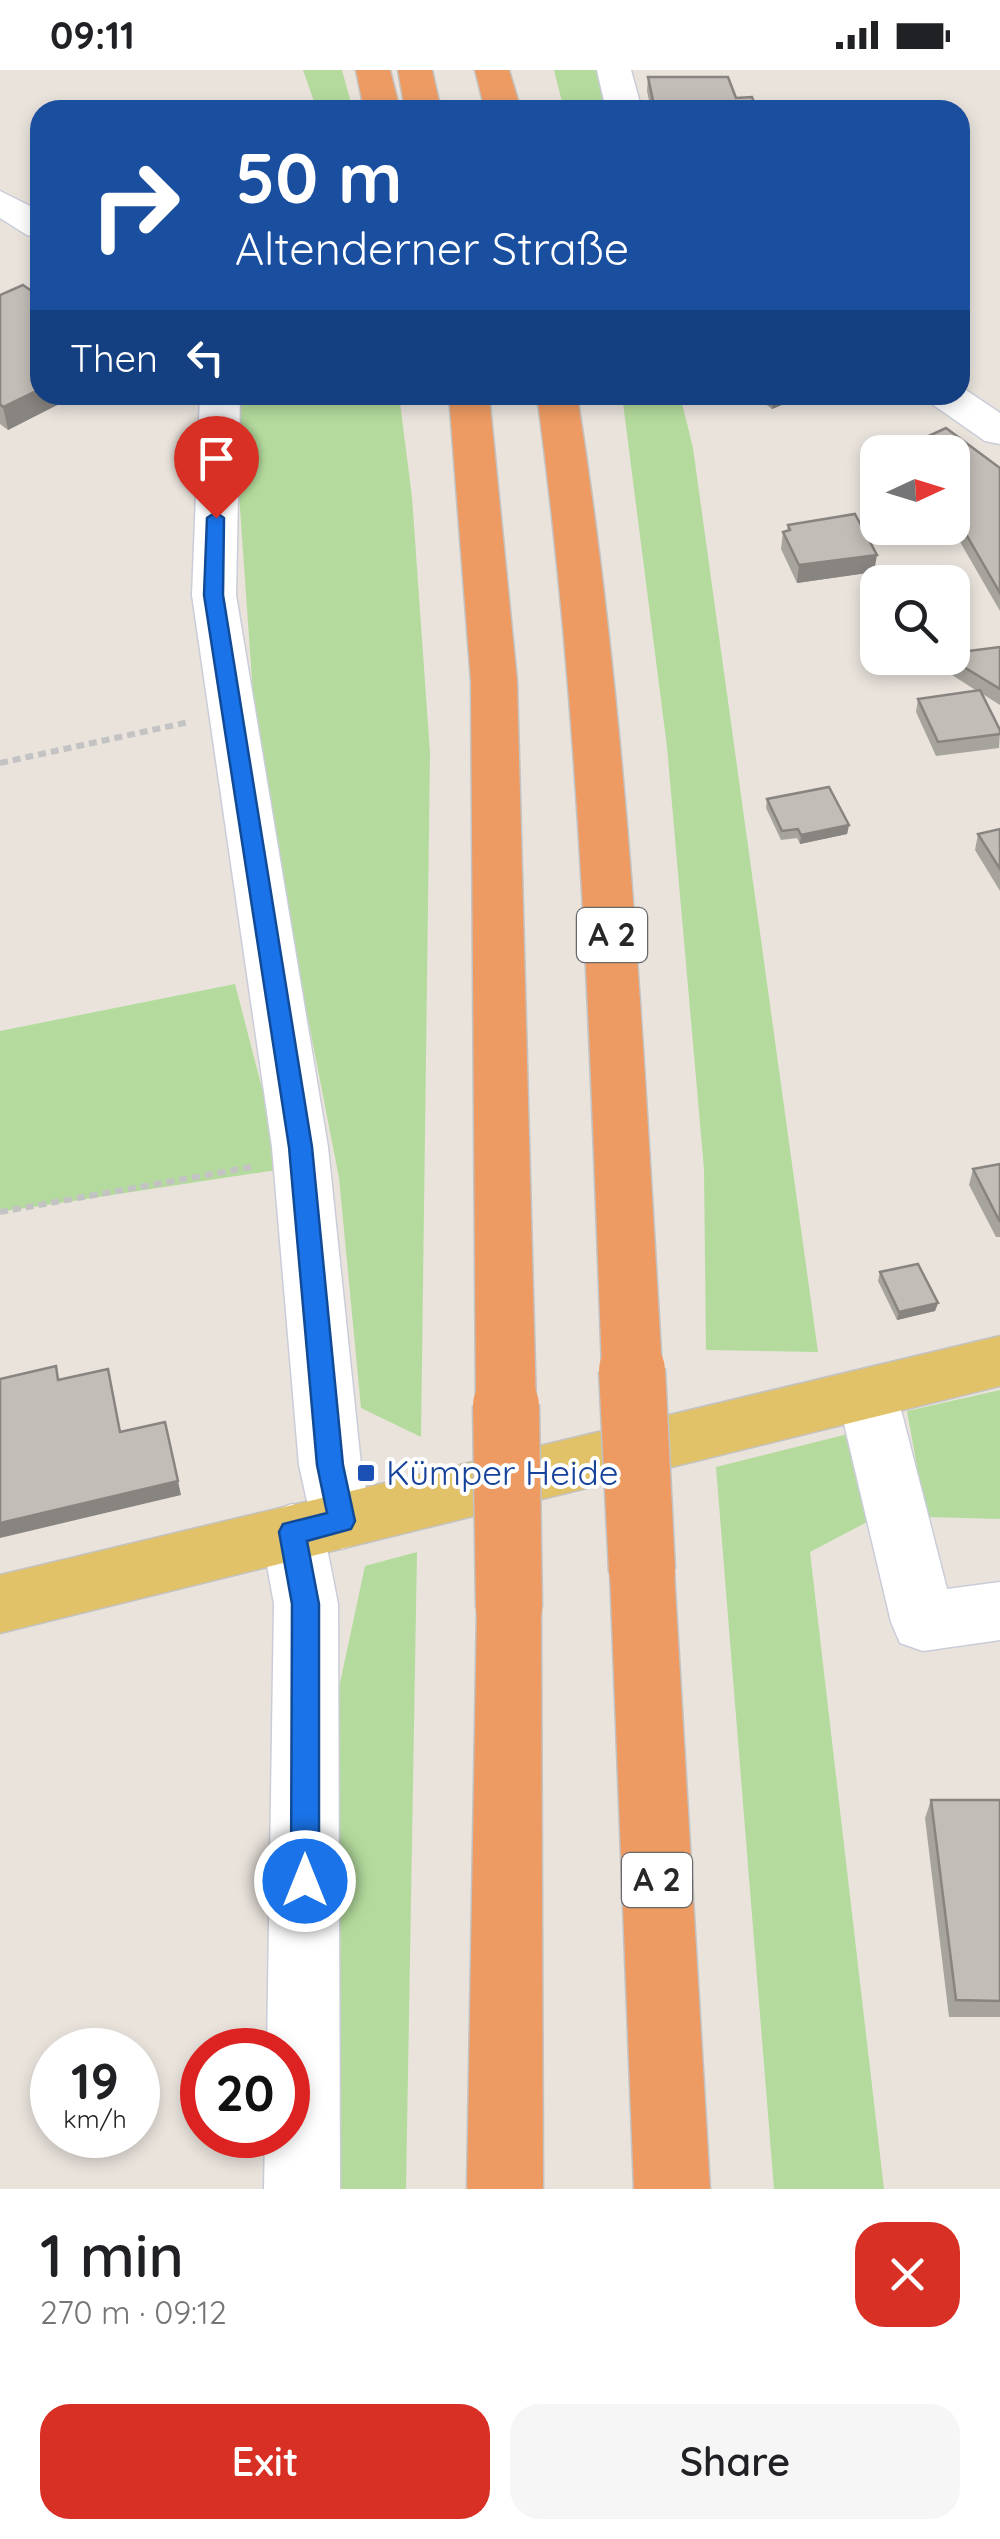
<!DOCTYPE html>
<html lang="en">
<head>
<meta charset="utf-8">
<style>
	body { margin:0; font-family:Quicksand,sans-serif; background:#f6f6f6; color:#202124; height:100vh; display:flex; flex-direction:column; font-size:38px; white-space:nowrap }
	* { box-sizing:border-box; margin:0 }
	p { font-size:32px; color:#757577 }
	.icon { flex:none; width:55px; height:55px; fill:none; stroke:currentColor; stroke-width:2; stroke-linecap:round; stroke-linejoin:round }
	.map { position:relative; height:2119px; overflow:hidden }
	.panel { display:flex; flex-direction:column; background:#fff; flex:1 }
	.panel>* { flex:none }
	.top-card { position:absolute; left:30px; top:30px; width:940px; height:305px; border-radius:30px; box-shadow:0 5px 15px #0003; background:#1a4fa0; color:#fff; overflow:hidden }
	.needle { width:65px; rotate:86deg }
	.fabs { position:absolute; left:860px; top:365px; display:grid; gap:20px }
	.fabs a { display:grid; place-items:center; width:110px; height:110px; border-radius:20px; background:#fff; box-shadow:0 5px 15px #0003; font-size:50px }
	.speed { position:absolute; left:30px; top:1958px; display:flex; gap:20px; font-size:50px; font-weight:700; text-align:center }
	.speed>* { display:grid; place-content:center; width:130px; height:130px; border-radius:50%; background:#fff; box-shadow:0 5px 15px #0003; line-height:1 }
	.speed small { font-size:25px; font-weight:400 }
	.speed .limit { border:15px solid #d22; background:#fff; color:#111 }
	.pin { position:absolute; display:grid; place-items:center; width:85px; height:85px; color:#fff; margin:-102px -42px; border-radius:50% 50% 50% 0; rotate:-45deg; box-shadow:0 0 10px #0007 }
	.pin .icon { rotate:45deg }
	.me { position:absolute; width:110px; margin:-55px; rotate:0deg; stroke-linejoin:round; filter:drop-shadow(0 0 8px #0008) }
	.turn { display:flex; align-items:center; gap:35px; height:210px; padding:0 40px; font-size:45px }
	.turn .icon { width:130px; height:130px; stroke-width:2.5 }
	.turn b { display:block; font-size:70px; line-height:85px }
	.then { display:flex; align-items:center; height:95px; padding:0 40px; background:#0003; gap:20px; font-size:38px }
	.round { display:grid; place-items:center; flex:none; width:105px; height:105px; border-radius:30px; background:#f6f6f6 }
	.head { display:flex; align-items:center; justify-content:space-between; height:170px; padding:0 40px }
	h1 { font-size:60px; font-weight:600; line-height:75px }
	.cta { display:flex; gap:20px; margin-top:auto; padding:20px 40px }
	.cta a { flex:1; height:115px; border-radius:30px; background:#d93025; color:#fff; font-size:40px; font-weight:600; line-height:115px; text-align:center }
	.cta a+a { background:#f6f6f6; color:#202124 }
	.status { display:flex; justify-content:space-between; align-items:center; height:70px; padding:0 50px; background:#fff; direction:ltr }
	.status svg { height:28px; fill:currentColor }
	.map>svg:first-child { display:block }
</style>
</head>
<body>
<div class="status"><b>09:11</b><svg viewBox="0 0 49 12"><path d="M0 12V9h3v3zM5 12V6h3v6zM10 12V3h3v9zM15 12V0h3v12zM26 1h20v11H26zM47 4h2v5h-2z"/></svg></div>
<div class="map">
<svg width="1000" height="2119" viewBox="0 0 1000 2119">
	<rect width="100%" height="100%" fill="#e9e3dc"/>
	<path fill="#b4db9d" d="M303 0H342L353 40H317Z
		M554 0H599L609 40H564Z
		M232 325H399L412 427 430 683 421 1367 361 1338 339 1108 298 897 253 624Z
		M622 325H680L693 378 818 1282 706 1280 704 1099 667 677Z
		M235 914 283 1099 0 1142V961Z
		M1000 1320V1449L926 1447 907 1341Z
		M848 1364 869 1451 810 1482 884 2119H774L716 1397Z
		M417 1482 406 2119H330L334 1641 365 1496Z"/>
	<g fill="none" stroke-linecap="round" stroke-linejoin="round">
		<defs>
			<path id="minor" d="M597 0H631L642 40H606Z
				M0 121 40 141V168L27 165 0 148Z
				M960 316 1000 343V374L985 371 932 334 926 325H960Z
				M200 325H240L236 525 328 1077 361 1395 373 1451 364 1471 342 1479 326 1473 338 1534 340 2119H264L265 2065H288V1980H267L274 1534 261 1462 270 1442 292 1434 309 1440 299 1395 272 1077 192 525Z
				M867 1298 888 1306 897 1324 947 1519 1000 1512V1570L923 1581 900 1573 891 1552 837 1324 846 1306Z"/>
			<path id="major" d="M1000 1266V1316L0 1563V1505Z"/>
			<path id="highway" d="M356 0H390L400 40H364Z
				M398 0H432L441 40H405Z
				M475 0H509L521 40H485Z
				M449 325H489L517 611 536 1335 527 1353 506 1361 485 1353 476 1335 471 611Z
				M537 325H577C628 648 643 974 662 1300L653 1318 632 1325 611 1318 602 1300C590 974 581 649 537 325Z
				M642 1473 664 1481 674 1501 710 2119H634L610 1501 620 1481Z
				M509 1509 532 1517 541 1538 543 2119H467L477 1538 486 1517Z"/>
		</defs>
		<use href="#minor" stroke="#cacdd9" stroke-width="3"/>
		<use href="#major" stroke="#c3c3c3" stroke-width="3"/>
		<use href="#highway" stroke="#c3c3c3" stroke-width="3"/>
		<path stroke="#c3c3c3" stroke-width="6" stroke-dasharray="8 5" stroke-linecap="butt" d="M0 693 189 652
			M0 1142 251 1097"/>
		<use href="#minor" fill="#fff" fill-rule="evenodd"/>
		<use href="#major" fill="#e1c269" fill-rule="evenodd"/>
		<use href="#highway" fill="#ed9b63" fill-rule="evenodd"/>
		<defs>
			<path id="highway-bridge" d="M632 1300 642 1501
				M506 1335 509 1538"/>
		</defs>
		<use href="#highway-bridge" stroke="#c3c3c3" stroke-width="69" stroke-linecap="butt"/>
		<use href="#highway-bridge" stroke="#ed9b63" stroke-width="66"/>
	</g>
	<path fill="#a7a39d" d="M648 7 757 40H651L647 21Z
		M0 225 63 332 8 360 0 354Z
		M754 325H806L772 339Z
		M946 358 1000 398V541L952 458V382H907L909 375Z
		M788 455 874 502 797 513 781 479 783 462 787 461Z
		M1000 577V635L981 623 1000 660 999 678 936 686 916 642 918 629 977 621 941 598 943 588H952Z
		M767 729 849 755 847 764 800 774 797 768 781 770 766 738Z
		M1000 759V821L975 780 978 764Z
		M1000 1094V1167H996L969 1115 973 1099Z
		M880 1202 938 1233 935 1241 897 1250 878 1211Z
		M931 1730H1000V1947H949L925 1748Z"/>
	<path fill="#888480" d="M40 319V325H62L63 332 8 360 3 337Z
		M775 325H806L772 339 773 326Z
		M877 485 874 502 797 513 799 495Z
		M849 755 847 764 800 774 801 765Z
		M938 1233 935 1241 897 1250 899 1242Z
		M178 1411 181 1425 0 1468V1453Z"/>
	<path fill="#c2bdb7" stroke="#888480" stroke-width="2.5" d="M648 7H728L736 28 752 27 757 40H655Z
		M23 215 40 227V319L3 337 0 334V225Z
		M946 358 1000 398V523L952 440V382H919L909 375Z
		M855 444 877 485 799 495 783 462 790 460 788 455Z
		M1000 577V619L949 588H952V583Z
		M980 620 1000 660V664L938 672 918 629Z
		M829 717 849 755 801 765 798 759 782 761 767 729Z
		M1000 759V799L978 764Z
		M1000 1094V1152L973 1099Z
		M918 1194 938 1233 899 1242 880 1202Z
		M56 1296 58 1310 108 1299 120 1362 165 1352 178 1411 0 1453V1309Z
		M931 1730H1000V1931L956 1930Z"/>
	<path fill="#1a73e8" stroke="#114b97" stroke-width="2.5" d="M216 442 224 448 223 525 312 1077 343 1395 355 1451 351 1459 307 1471 319 1534V1811L315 1821 305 1825 295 1821 291 1811 292 1534 279 1462 283 1454 327 1443 317 1395 289 1077 204 525 207 448Z"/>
	<rect fill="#1a4fb4" stroke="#fff" stroke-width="4" x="356" y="1393" width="20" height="20" rx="5"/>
	<g text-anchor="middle" stroke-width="8" stroke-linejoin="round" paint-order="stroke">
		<g fill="#fff" stroke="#686868" stroke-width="2.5">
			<rect x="577" y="838" width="70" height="54" rx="8"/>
			<rect x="622" y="1783" width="70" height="54" rx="8"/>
		</g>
		<g font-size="32" font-weight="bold" fill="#282828">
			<text x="612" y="876">A 2</text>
			<text x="657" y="1821">A 2</text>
		</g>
		<g font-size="35" fill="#164399" stroke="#fff" text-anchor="start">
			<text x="386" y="1415">Kümper Heide</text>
		</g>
	</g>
</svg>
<div class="fabs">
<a><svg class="needle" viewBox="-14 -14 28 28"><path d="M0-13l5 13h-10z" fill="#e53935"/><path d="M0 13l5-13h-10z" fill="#757577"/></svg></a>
<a><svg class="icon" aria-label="search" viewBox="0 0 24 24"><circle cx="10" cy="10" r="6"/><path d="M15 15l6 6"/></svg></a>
</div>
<div class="speed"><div>19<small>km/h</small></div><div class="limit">20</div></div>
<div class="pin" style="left:216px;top:448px;background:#d93025"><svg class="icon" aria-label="arrive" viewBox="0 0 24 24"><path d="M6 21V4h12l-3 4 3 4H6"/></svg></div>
<svg class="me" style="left:305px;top:1811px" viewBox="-20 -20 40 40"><circle r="17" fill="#1a73e8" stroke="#fff" stroke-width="3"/><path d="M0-11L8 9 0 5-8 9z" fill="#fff"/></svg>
<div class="top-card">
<div class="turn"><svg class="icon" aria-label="right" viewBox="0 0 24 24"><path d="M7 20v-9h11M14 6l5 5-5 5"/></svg><div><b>50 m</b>Altenderner Straße</div></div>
<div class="then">Then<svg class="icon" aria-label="left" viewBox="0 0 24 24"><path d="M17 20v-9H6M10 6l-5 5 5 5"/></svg></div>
</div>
</div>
<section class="panel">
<div class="head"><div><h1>1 min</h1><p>270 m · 09:12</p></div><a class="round" style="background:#d93025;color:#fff"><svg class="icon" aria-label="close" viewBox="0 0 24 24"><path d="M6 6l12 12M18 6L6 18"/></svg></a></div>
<div class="cta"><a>Exit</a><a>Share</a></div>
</section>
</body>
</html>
